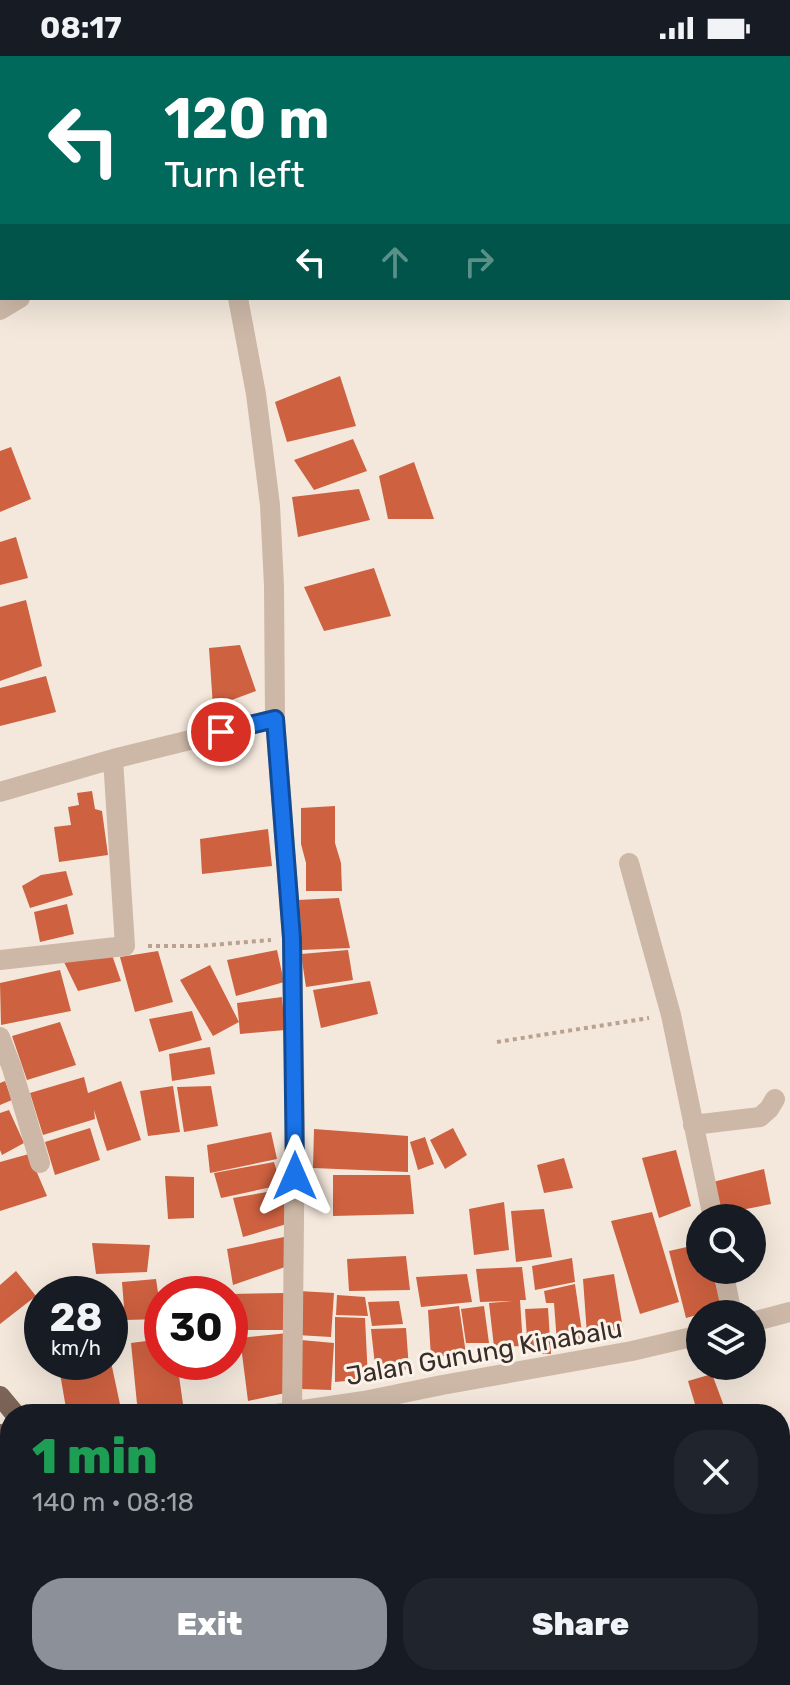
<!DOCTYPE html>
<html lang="en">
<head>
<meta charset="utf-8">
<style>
	body { margin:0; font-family:Rubik,sans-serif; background:#20242c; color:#f1f3f6; height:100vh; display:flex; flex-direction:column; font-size:30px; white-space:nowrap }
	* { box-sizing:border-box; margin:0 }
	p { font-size:26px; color:#9ea1a6 }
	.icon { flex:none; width:44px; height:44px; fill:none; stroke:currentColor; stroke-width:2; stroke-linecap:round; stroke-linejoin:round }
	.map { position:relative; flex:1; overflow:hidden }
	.side { position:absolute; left:0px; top:1348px; width:790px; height:282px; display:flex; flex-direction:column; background:#171b24; border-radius:32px 32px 0 0; box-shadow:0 8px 32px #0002 }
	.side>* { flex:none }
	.guide { position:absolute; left:0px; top:0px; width:790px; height:244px; box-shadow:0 8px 32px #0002; background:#00695c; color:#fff; overflow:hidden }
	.fabs { position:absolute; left:686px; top:1148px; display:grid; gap:16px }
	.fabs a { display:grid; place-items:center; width:80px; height:80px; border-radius:50%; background:#171b24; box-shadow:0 8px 32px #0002; font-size:40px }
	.speed { position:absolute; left:24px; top:1220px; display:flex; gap:16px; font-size:40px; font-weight:700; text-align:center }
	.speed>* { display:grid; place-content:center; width:104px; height:104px; border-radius:50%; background:#171b24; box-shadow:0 8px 32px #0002; line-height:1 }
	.speed small { font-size:20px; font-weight:400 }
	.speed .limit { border:12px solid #d22; background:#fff; color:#111 }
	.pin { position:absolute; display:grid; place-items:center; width:68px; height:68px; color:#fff; margin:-34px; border:4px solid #fff; border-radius:50%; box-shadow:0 2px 8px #0007 }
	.me { position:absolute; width:88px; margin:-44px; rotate:0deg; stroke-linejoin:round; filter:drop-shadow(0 0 6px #0008) }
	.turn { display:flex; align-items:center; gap:28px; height:168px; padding:0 32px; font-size:36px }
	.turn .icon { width:104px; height:104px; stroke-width:2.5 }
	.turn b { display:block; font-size:56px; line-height:68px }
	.lanes { display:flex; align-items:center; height:76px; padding:0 32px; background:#0003; justify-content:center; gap:40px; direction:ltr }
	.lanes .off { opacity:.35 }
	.round { display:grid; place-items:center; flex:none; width:84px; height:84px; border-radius:32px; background:#20242c }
	.head { display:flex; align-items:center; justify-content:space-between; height:136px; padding:0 32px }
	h1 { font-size:48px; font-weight:800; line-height:60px; color:#1e9e55 }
	.cta { display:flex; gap:16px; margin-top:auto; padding:16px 32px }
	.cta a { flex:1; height:92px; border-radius:32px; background:#8c9099; color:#fff; font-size:32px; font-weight:800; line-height:92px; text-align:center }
	.cta a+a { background:#20242c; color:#f1f3f6 }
	.status { display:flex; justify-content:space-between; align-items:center; height:56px; padding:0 40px; background:#171b24; direction:ltr }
	.status svg { height:22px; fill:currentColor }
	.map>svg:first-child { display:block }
</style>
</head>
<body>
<div class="status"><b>08:17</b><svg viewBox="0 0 49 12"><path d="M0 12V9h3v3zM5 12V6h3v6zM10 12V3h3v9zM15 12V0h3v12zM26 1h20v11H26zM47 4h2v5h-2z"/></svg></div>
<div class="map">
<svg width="790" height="1629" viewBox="0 0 790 1629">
	<rect width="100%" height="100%" fill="#f4e8dc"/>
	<path fill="#ce6140" d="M340 320 356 370 287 386 275 346Z
		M353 383 367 415 314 434 294 404Z
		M11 391 31 443 0 456V395Z
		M414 406 434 463H388L379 420Z
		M359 433 370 464 298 481 292 441Z
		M16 481 28 522 0 529V486Z
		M374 512 391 560 324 575 304 531Z
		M26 544 42 610 0 625V551Z
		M240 589 256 635 213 651 209 592Z
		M46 620 56 656 0 670V632Z
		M92 735 95 753 102 755 108 799 59 806 54 771 71 769 68 751 79 749 77 737Z
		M335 750V787L341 807 342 835H306V807L301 788V752Z
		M268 773 272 810 202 818 200 783Z
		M66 815 73 839 30 852 22 830 41 819Z
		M339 842 350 892 302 894 298 844Z
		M67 848 74 878 40 886 34 856Z
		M277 894 284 926 236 940 227 904Z
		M348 894 353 924 306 931 301 898Z
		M158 895 173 946 135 956 120 901Z
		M111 896 121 925 78 935 64 906Z
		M210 909 239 966 237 947 282 941 285 974 240 978 239 966 213 980 180 924Z
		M60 914 71 955 1 969 0 927Z
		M370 925 378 958 321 972 313 934Z
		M192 955 202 984 159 996 149 963Z
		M60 966 76 1009 27 1024 12 980Z
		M210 991 215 1018 172 1025 169 998Z
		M84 1021 88 1037 121 1025 141 1084 107 1095 94 1054 95 1063 43 1079 30 1037Z
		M5 1025 12 1044 0 1049V1027Z
		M173 1030 180 1076 148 1080 140 1035Z
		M211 1030 218 1070 184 1076 177 1031Z
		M9 1054 24 1087 2 1099 0 1094V1057Z
		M90 1072 100 1104 55 1119 45 1086Z
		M453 1072 467 1099 445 1113 430 1084Z
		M314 1073 408 1080V1116L313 1112Z
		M271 1076 277 1103 210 1117 207 1089Z
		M425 1081 434 1108 418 1114 410 1086Z
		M676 1094 691 1150 659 1162 642 1102Z
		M29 1098 47 1140 0 1155V1106Z
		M564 1102 573 1132 544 1137 537 1109Z
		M274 1106 281 1129 221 1142 214 1117Z
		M764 1113 771 1148 721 1158 713 1126Z
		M333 1119H410L414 1158 333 1160Z
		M165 1120 194 1121V1162L168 1163Z
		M284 1133 290 1167 243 1181 233 1142Z
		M504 1146 509 1194 474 1199 469 1153Z
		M544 1153 552 1201 516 1206 511 1155Z
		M652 1156 679 1246 640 1258 611 1165Z
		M284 1181 288 1210 233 1229 227 1193Z
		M92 1187 150 1189 147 1216 96 1218Z
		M700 1188V1214H712L722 1252 686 1262 669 1195Z
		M406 1200 410 1234 349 1235 347 1203Z
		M572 1202 575 1226 535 1234 532 1210Z
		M522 1211 526 1244H520L523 1290 494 1291 489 1247 514 1245 480 1246 476 1213Z
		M16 1215 36 1240 0 1268V1229Z
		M467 1218 472 1246 421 1251 416 1221Z
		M614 1218 623 1273 587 1279 583 1223Z
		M156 1223 162 1263 125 1264 122 1226Z
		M575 1228 583 1283 557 1287 554 1247H546L544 1235Z
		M299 1235 334 1237 331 1281 297 1279Z
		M286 1237 288 1274H230V1238Z
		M337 1239 365 1241 368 1260 336 1259Z
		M399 1245 403 1268 372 1270 368 1246Z
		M459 1250 466 1298 431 1301 428 1254Z
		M484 1250 489 1287H466L461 1253Z
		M548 1252 551 1298 528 1297 525 1253Z
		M335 1261 365 1262 368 1323 335 1326Z
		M406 1272 409 1313 376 1318 371 1273Z
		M288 1277 290 1336 248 1345 240 1282Z
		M162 1283V1306H177L184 1355 164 1358H138L131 1287Z
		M301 1284 334 1287 331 1334 301 1333Z
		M58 1306H111L121 1353 67 1358Z
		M712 1318 727 1358H698L688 1325Z
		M0 1495 10 1508V1547L0 1556Z
		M33 1620H129L117 1629H30L27 1625Z
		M306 1620H337L325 1629H313Z
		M344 1620H398L385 1629H332Z
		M434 1620H442L446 1629H411Z
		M475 1620H512L513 1629H477Z"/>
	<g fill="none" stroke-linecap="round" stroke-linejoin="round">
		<path stroke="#b9a291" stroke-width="4" stroke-dasharray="4 4" stroke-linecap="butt" d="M110 0 111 2
			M148 890H199L271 884
			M497 986 649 962
			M0 1586 10 1579
			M0 1617 6 1629"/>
		<path stroke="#cdb8a7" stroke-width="20" d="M238 242 256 338 270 449 274 530 275 663 292 882 295 1068 292 1355
			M0 254 20 242
			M0 736 113 703 275 663
			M629 807 671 959 713 1162
			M0 904 125 890 113 703
			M0 981 12 1012 40 1107
			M693 1069 760 1061 769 1053 775 1043
			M723 1214 732 1258
			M752 1266 790 1256
			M276 1358 364 1345 442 1329 632 1295 700 1279
			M565 1620 566 1629"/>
		<path stroke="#7c6458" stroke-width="20" d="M0 1340 15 1358
			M0 1378 10 1390
			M207 1620 214 1629
			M239 1620 247 1629"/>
	</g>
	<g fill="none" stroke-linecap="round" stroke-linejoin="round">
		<defs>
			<path id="route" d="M221 676 275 663 292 882 295 1120"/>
		</defs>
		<use href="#route" stroke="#114b97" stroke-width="20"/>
		<use href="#route" stroke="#1a73e8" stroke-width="14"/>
	</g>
	<g text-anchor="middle" stroke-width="6" stroke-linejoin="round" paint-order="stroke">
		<g font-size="26" fill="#392d28" stroke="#fbf2e9">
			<text transform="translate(484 1296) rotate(-10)" y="9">Jalan Gunung Kinabalu</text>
		</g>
	</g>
</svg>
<div class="fabs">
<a><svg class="icon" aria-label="search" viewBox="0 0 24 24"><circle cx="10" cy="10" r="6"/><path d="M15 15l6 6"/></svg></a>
<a><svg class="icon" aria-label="layers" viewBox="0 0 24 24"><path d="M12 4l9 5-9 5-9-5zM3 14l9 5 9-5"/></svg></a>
</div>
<div class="speed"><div>28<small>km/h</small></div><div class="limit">30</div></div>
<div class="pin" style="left:221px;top:676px;background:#d93025"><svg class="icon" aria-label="arrive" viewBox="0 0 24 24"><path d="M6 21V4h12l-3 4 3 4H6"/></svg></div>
<svg class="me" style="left:295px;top:1120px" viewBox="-20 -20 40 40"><path d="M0-17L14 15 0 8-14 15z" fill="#1a73e8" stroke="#fff" stroke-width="4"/></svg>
<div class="guide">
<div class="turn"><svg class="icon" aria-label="left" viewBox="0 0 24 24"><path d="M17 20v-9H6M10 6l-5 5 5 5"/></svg><div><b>120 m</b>Turn left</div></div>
<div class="lanes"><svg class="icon" aria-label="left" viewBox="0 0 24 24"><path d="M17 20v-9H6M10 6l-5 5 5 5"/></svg><svg class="icon off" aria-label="ahead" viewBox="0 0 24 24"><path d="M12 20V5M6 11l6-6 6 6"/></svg><svg class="icon off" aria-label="right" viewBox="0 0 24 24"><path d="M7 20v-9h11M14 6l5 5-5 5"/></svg></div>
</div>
<section class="side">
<div class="head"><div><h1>1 min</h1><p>140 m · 08:18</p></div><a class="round"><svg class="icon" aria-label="close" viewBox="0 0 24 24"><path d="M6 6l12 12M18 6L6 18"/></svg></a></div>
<div class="cta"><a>Exit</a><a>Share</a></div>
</section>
</div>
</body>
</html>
